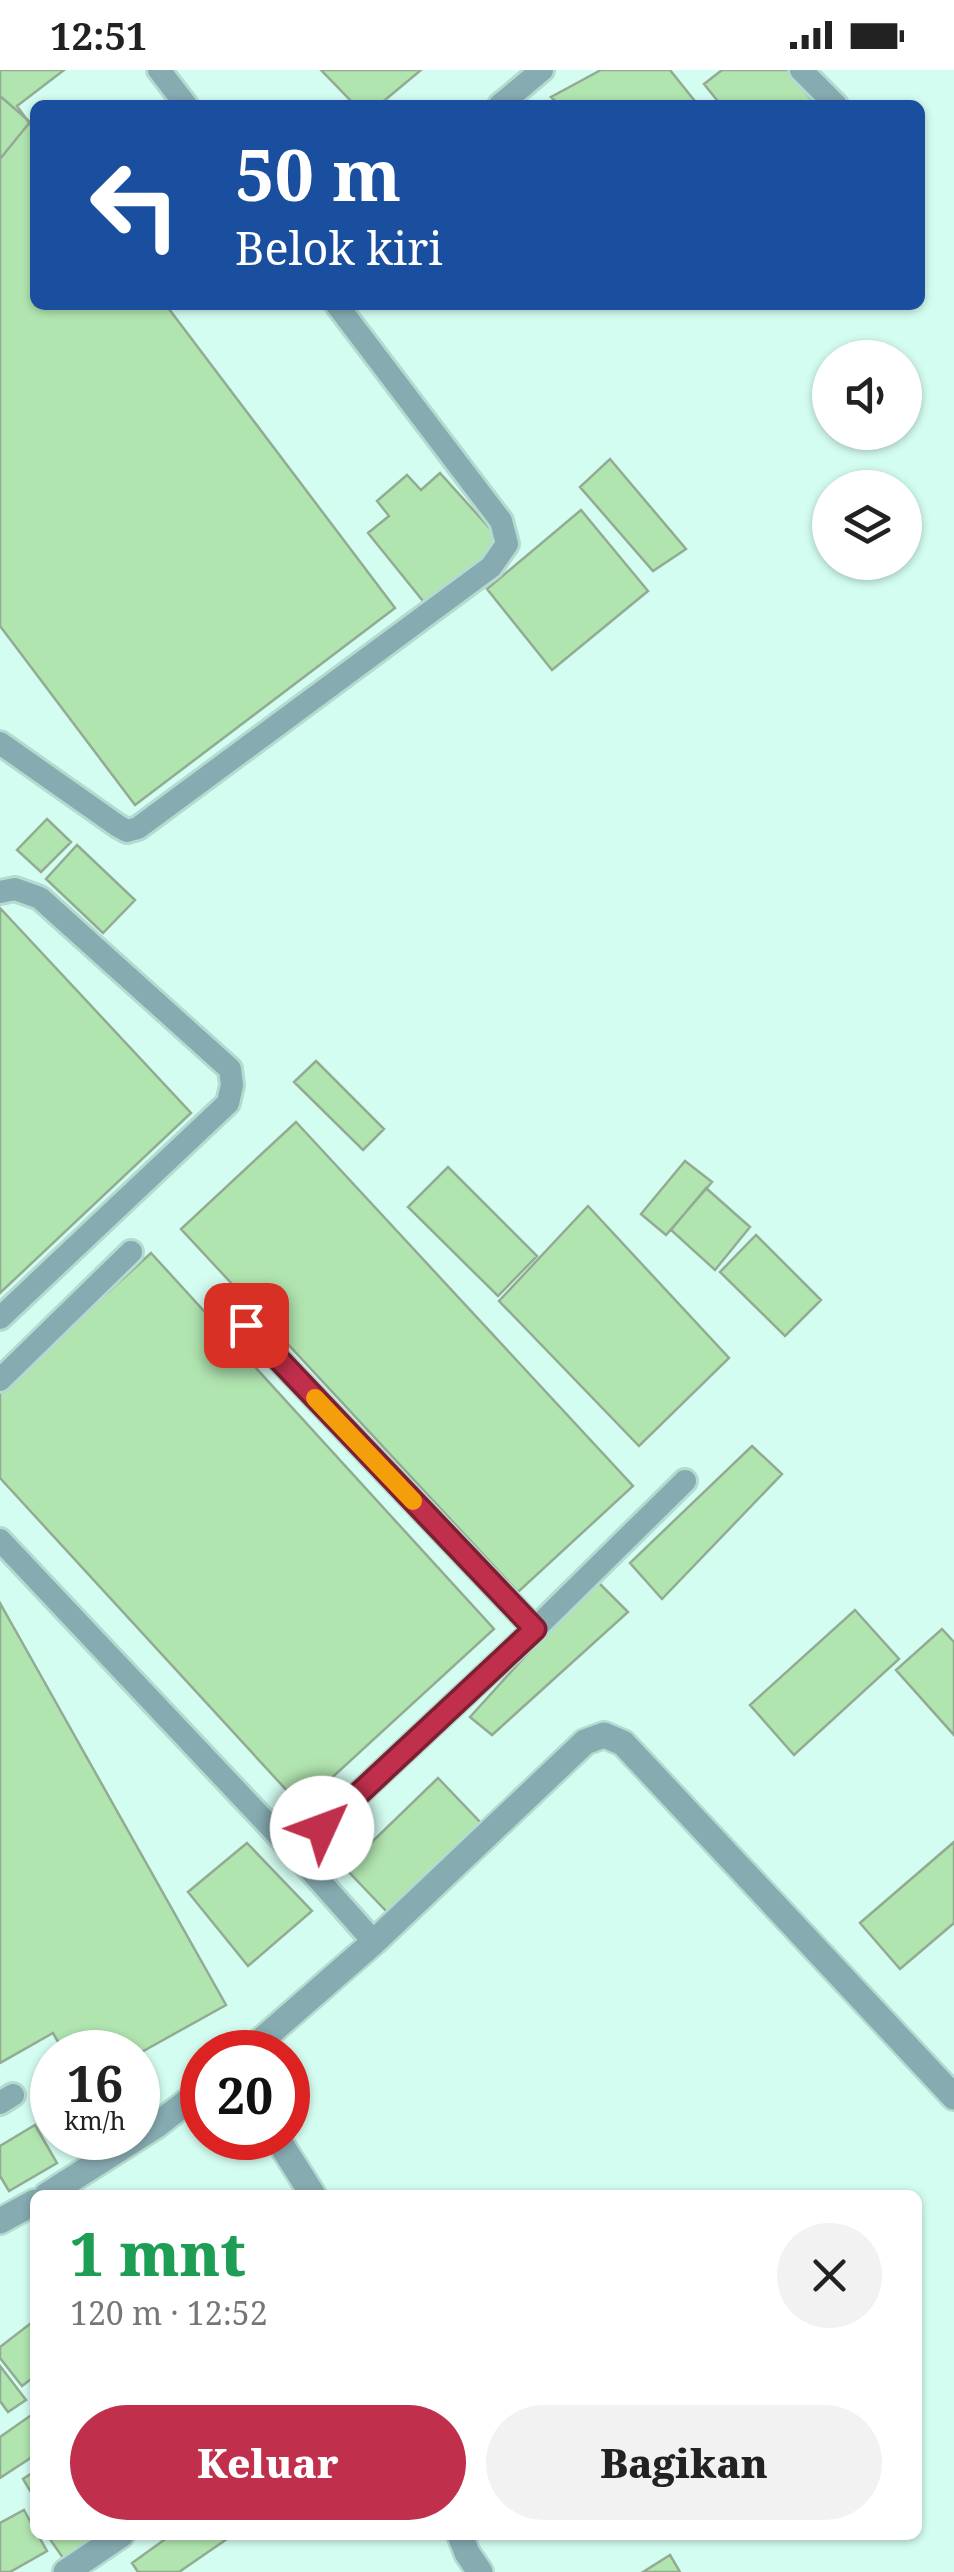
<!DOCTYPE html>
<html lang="id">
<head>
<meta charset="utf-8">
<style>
	body { margin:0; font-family:"Noto Serif",serif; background:#f2f2f2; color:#222; height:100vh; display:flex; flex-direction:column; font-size:38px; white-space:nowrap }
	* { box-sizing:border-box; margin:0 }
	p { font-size:32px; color:#767676 }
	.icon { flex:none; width:55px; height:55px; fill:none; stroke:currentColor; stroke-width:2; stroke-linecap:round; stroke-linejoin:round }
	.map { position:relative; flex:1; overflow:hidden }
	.details { position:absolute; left:30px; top:2120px; width:892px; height:350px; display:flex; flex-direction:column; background:#fff; border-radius:15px; box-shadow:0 2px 8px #0004 }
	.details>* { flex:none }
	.hud { position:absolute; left:30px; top:30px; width:895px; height:210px; border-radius:15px; box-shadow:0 2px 8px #0004; background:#1a4fa0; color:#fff; overflow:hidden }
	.buttons { position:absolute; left:812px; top:270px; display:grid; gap:20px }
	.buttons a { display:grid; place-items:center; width:110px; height:110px; border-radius:50%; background:#fff; box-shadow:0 2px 8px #0004; font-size:50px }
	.speed { position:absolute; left:30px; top:1960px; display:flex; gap:20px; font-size:50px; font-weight:700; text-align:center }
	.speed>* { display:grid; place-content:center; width:130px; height:130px; border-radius:50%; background:#fff; box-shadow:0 2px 8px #0004; line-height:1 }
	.speed small { font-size:25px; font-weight:400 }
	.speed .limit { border:15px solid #d22; background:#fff; color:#111 }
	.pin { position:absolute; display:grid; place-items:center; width:85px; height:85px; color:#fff; margin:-42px; border-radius:20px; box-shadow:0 5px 15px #0006 }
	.me { position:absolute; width:110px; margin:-55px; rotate:47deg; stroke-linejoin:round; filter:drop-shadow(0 0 8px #0008) }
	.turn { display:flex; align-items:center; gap:35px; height:210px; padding:0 40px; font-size:45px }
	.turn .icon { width:130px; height:130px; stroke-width:2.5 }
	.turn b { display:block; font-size:70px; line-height:85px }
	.round { display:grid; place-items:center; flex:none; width:105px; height:105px; border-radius:52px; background:#f2f2f2 }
	.overview { display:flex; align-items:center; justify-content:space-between; height:170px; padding:0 40px }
	h1 { font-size:60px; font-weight:800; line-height:75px; color:#1e9e55 }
	.cta { display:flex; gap:20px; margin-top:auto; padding:20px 40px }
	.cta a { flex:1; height:115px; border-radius:60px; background:#c02f4c; color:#fff; font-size:40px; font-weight:800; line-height:115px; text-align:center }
	.cta a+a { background:#f2f2f2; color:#222 }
	.status { display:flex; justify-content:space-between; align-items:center; height:70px; padding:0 50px; background:#fff; direction:ltr }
	.status svg { height:28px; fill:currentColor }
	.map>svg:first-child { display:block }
</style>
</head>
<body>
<div class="status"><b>12:51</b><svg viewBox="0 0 49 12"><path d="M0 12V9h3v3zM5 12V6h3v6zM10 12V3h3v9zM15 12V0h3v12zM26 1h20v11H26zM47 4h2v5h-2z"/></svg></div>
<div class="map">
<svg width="954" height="2502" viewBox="0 0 954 2502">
	<rect width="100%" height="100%" fill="#d4fdf1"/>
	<path fill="#b1e5b0" stroke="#93ab92" stroke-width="2.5" d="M0 0H64L17 36 35 61V235H166L395 538 135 735 0 556Z
		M321 0H421L379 35H355Z
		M601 0H670L698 35H559L551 27Z
		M722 0H787L816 35H721L704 14Z
		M0 26 30 52 0 89Z
		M610 389 686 479 653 501 580 417Z
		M440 403 503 473 427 536 368 463 389 446 377 431 407 405 421 420Z
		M581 440 648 521 552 600 487 519Z
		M47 749 71 772 41 802 17 780Z
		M77 775 135 830 103 863 46 809Z
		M0 838 191 1043 0 1223Z
		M316 991 384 1059 363 1080 294 1012Z
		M296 1052 633 1416 518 1522 181 1159Z
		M685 1091 712 1112 666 1165 641 1144Z
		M448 1097 537 1186 498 1226 408 1137Z
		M706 1118 750 1157 715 1200 671 1160Z
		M588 1136 729 1288 639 1376 499 1231Z
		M756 1165 821 1230 785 1266 720 1202Z
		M151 1183 494 1559 301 1736 0 1408V1321Z
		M752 1376 782 1404 662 1529 630 1493Z
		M595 1509 628 1542 492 1665 470 1647Z
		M0 1533 226 1935 138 1984 64 1982 53 1963 0 1993Z
		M855 1540 899 1589 794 1685 750 1635Z
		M942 1559 954 1572V1665L896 1600Z
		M438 1708 481 1753 388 1843 345 1798Z
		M954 1772V1853L900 1899 860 1853Z
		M247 1773 312 1841 248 1896 188 1822Z
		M35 2055 57 2093 9 2121 0 2106V2076Z
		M35 2250V2306L22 2316 0 2288V2277Z
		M0 2296 26 2330 8 2342 0 2331Z
		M30 2346 35 2354V2385L0 2408V2367Z
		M35 2401V2429L23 2409Z
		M24 2440 35 2460V2465H38L47 2481 10 2502H0V2453Z
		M47 2465H112L68 2495Z
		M171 2465H224L227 2469 179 2502H138L132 2493Z
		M670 2485 680 2502H643Z"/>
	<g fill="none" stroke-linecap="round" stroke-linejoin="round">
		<defs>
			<path id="service" d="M159 0 186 35
				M801 0 836 35
				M500 35 542 0
				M0 673 118 756 127 761 138 758 491 497 507 474 501 451 337 235
				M0 822 15 819 40 828 230 999 232 1015 228 1033 0 1248
				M246 1255 535 1559
				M0 1310 131 1182
				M0 1470 295 1783 374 1872
				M295 1783 535 1559 685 1411
				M0 2033 13 2025"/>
			<path id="minor" d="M248 1982 374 1872 585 1672 604 1665 623 1673 954 2027
				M277 2068 313 2125
				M47 2125 157 2055 202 2020
				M0 2151 35 2132
				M460 2465 467 2483 480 2502
				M66 2502 121 2465"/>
		</defs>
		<use href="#service" stroke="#b5dacf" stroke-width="28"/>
		<use href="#minor" stroke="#b5dacf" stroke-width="30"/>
		<use href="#service" stroke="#86abb1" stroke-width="22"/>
		<use href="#minor" stroke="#86abb1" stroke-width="25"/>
	</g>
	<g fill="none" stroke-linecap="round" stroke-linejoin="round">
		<defs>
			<path id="route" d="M246 1255 535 1559 322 1758"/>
		</defs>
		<use href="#route" stroke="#7d1f31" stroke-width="25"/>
		<use href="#route" stroke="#c02f4c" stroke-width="18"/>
		<path stroke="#f59e0b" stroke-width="18" d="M315 1328 413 1431"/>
	</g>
</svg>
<div class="buttons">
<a><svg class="icon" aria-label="sound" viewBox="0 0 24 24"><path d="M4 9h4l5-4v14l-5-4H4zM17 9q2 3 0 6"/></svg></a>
<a><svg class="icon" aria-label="layers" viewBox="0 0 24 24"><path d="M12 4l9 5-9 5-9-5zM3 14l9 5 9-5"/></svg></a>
</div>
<div class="speed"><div>16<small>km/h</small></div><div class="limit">20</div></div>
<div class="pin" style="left:246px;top:1255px;background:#d93025"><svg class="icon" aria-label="arrive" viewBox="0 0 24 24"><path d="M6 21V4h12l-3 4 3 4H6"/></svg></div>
<svg class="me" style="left:322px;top:1758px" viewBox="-20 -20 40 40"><circle r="19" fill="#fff"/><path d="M0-13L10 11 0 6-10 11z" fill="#c02f4c"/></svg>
<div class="hud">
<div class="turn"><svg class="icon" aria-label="left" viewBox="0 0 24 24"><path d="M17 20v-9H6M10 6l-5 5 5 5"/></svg><div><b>50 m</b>Belok kiri</div></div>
</div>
<section class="details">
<div class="overview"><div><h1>1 mnt</h1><p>120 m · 12:52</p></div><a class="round"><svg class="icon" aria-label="close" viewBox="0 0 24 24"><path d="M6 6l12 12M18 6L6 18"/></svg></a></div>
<div class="cta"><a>Keluar</a><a>Bagikan</a></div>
</section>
</div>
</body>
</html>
